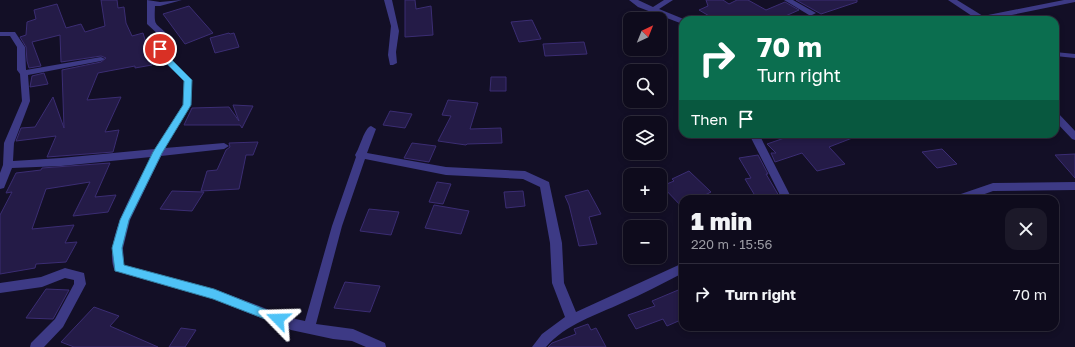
<!DOCTYPE html>
<html lang="en">
<head>
<meta charset="utf-8">
<style>
	body { margin:0; font-family:"Golos Text",sans-serif; background:#1c1929; color:#f1f3f6; height:100vh; display:flex; flex-direction:column; font-size:15px; white-space:nowrap }
	* { box-sizing:border-box; margin:0 }
	p { font-size:13px; color:#9b9ba3 }
	.icon { flex:none; width:22px; height:22px; fill:none; stroke:currentColor; stroke-width:2; stroke-linecap:round; stroke-linejoin:round }
	.map { position:relative; flex:1; overflow:hidden }
	.details { position:absolute; left:679px; top:195px; width:380px; height:136px; display:flex; flex-direction:column; background:#0e0b1c; border-radius:12px; box-shadow:0 2px 6px #0003,0 0 0 1px #2e2b3b }
	.details>* { flex:none }
	.hud { position:absolute; left:679px; top:16px; width:380px; height:122px; border-radius:12px; box-shadow:0 2px 6px #0003,0 0 0 1px #2e2b3b; background:#0b6e4f; color:#fff; overflow:hidden }
	.needle { width:26px; rotate:43deg }
	.buttons { position:absolute; left:623px; top:12px; display:grid; gap:8px }
	.buttons a { display:grid; place-items:center; width:44px; height:44px; border-radius:8px; background:#0e0b1c; box-shadow:0 2px 6px #0003,0 0 0 1px #2e2b3b; font-size:20px }
	.pin { position:absolute; display:grid; place-items:center; width:34px; height:34px; color:#fff; margin:-17px; border:2px solid #fff; border-radius:50%; box-shadow:0 1px 4px #0007 }
	.me { position:absolute; width:44px; margin:-22px; rotate:292deg; stroke-linejoin:round; filter:drop-shadow(0 0 3px #0008) }
	.turn { display:flex; align-items:center; gap:14px; height:84px; padding:0 12px; font-size:18px }
	.turn .icon { width:52px; height:52px; stroke-width:2.5 }
	.turn b { display:block; font-size:28px; line-height:34px }
	.then { display:flex; align-items:center; height:38px; padding:0 12px; background:#0003; gap:8px; font-size:15px }
	.round { display:grid; place-items:center; flex:none; width:42px; height:42px; border-radius:12px; background:#1c1929 }
	.head { display:flex; align-items:center; justify-content:space-between; height:68px; padding:0 12px }
	h1 { font-size:24px; font-weight:800; line-height:30px }
	ul { padding:0; list-style:none }
	li { display:flex; align-items:center; gap:12px; height:60px; padding:0 12px; border-top:1px solid #2e2b3b }
	li div { flex:1 }
	li b { display:block; font-size:15px }
	li em { font-style:normal }
	.map>svg:first-child { display:block }
</style>
</head>
<body>
<div class="map">
<svg width="1075" height="347" viewBox="0 0 1075 347">
	<rect width="100%" height="100%" fill="#130f26"/>
	<path fill="#241b47" stroke="#3b2d73" d="M101 0H117L118 8 124 7 126 23 132 36 143 33 149 53 154 52 152 65 135 68V66L98 73 87 100 121 97 105 132 119 130 113 152 47 157 56 136 16 141 21 128 35 127 53 97 64 128 62 70 101 62 106 58 101 56 61 62 60 35 32 42 41 66 29 68 27 61 26 47 20 37 26 35 27 22 36 19 34 10 57 4 66 28 81 24 85 32 105 26Z
		M405 0H415L416 9 431 6 433 35 405 37Z
		M706 0H723L729 4 737 0H748L766 10 785 2 799 10 781 18 785 20H716L699 10 708 6Z
		M796 0H857V2L821 14Z
		M189 6 213 33 185 44 163 14Z
		M532 20 541 39 519 42 511 22Z
		M229 33 230 34 234 33 239 47 215 53 210 38Z
		M584 42 587 54 545 56 543 44Z
		M44 73 48 84 30 87 32 76Z
		M491 77H506V91H490Z
		M448 100 478 103 470 129 501 128 502 143 467 144 466 145 438 141 451 116 442 115Z
		M233 105 253 106 242 128 240 125H184L192 108 229 107 239 121Z
		M390 111 412 114 405 128 383 125Z
		M796 134H860V135L829 147 845 164 817 171 802 153 775 162 771 153H776L767 144Z
		M258 142 253 155H246L239 189 201 191 207 171 217 170 226 150 230 147 229 143Z
		M412 143 436 146 429 162 404 158Z
		M942 149 957 164 937 168 922 152Z
		M1075 154V178L1055 155Z
		M758 155 768 174H766L779 196 757 199 745 179 751 178 739 158Z
		M110 163 95 197 116 195 108 212 73 216 90 182 46 189 32 229 74 225 65 243 77 242 66 262 36 264 35 268 0 274V215L12 192 6 193 16 173 41 170 42 168Z
		M689 171 711 192 697 199H683V208L662 186 674 181 672 179Z
		M437 182 451 184 443 204 429 202Z
		M588 190 601 214 589 217 597 244 579 246 569 205 565 196Z
		M172 191 204 192 192 211 160 209Z
		M523 191 525 206 506 208 504 192Z
		M434 205 469 211 461 234 425 228Z
		M369 209 399 212 391 235 360 231Z
		M345 282 380 286 370 312 334 308Z
		M683 288V319L667 326 663 319 636 329 628 315 655 306 652 301Z
		M46 289 69 290 53 319 26 318Z
		M94 307 119 316 110 326 158 347H74L61 342Z
		M588 324 591 330 596 328 606 347H548L552 343 576 334 574 329Z
		M181 328 196 330 185 347H169Z"/>
	<g fill="none" stroke-linecap="round" stroke-linejoin="round">
		<path fill="#3d3a85" fill-rule="evenodd" d="M147 0 160 2 182 0 160 6H155C154 29 155 21 169 36V41L164 49 167 55 192 80 191 105 165 148 224 143 229 146 224 149 161 156 130 220 123 248 124 265 214 289 291 318 305 321 332 226 356 157 355 155C360 148 364 128 371 126L376 129 367 153 446 167 525 171 549 182 562 243 564 283 576 312 683 263V273C663 283 643 294 622 303 596 315 566 324 546 347H532L542 334 565 317 552 283 550 243 540 187 523 179 446 175 365 159 342 226 316 324 353 329 385 343 386 347H366L352 341 333 339 291 330 213 299 115 271C101 243 138 183 151 157L61 166 12 168 4 188 0 189V173L3 165 4 143 22 101 20 74 17 70V47L10 36H0V32H15L25 47 26 70 101 57 105 59 101 61 28 75 30 101 14 143 13 161 61 158 155 149 183 105 184 81 160 58 156 49 161 41V37L147 24Z
			M384 0H392L399 31 396 52 397 63 393 65H390L388 55 391 26Z
			M629 0H638L653 7 664 0H673L659 9 686 20H683V23H680L638 7Z
			M784 0H793L816 13 812 15H809Z
			M948 0H957L983 16 1064 0H1075V2L987 20H978Z
			M1055 52 1075 54V58L1055 56Z
			M1055 112 1058 113 1075 131V140L1072 139 1055 121Z
			M749 134H759L792 199H782Z
			M1075 182V190L993 191 971 199H954L955 196 993 183Z
			M65 268 84 273 86 284 63 327 44 347H30L31 343 55 319 74 284V280L65 278 42 287 0 293V283L41 277Z"/>
	</g>
	<path fill="#4fc3f7" stroke="#337fa1" d="M160 47 163 48 167 55 192 80 191 105 162 153 129 220 122 248 124 265 214 289 282 316 284 319 282 323 278 324 213 299 119 272 115 271 112 248 120 220 153 152 183 105 184 81 161 58 157 49Z"/>
</svg>
<div class="buttons">
<a><svg class="needle" viewBox="-14 -14 28 28"><path d="M0-13l5 13h-10z" fill="#e53935"/><path d="M0 13l5-13h-10z" fill="#9b9ba3"/></svg></a>
<a><svg class="icon" aria-label="search" viewBox="0 0 24 24"><circle cx="10" cy="10" r="6"/><path d="M15 15l6 6"/></svg></a>
<a><svg class="icon" aria-label="layers" viewBox="0 0 24 24"><path d="M12 4l9 5-9 5-9-5zM3 14l9 5 9-5"/></svg></a>
<a>+</a>
<a>−</a>
</div>
<div class="pin" style="left:160px;top:49px;background:#d93025"><svg class="icon" aria-label="arrive" viewBox="0 0 24 24"><path d="M6 21V4h12l-3 4 3 4H6"/></svg></div>
<svg class="me" style="left:278px;top:319px" viewBox="-20 -20 40 40"><path d="M0-17L14 15 0 8-14 15z" fill="#4fc3f7" stroke="#fff" stroke-width="4"/></svg>
<div class="hud">
<div class="turn"><svg class="icon" aria-label="right" viewBox="0 0 24 24"><path d="M7 20v-9h11M14 6l5 5-5 5"/></svg><div><b>70 m</b>Turn right</div></div>
<div class="then">Then<svg class="icon" aria-label="arrive" viewBox="0 0 24 24"><path d="M6 21V4h12l-3 4 3 4H6"/></svg></div>
</div>
<section class="details">
<div class="head"><div><h1>1 min</h1><p>220 m · 15:56</p></div><a class="round"><svg class="icon" aria-label="close" viewBox="0 0 24 24"><path d="M6 6l12 12M18 6L6 18"/></svg></a></div>
<ul>
<li><svg class="icon" aria-label="right" viewBox="0 0 24 24"><path d="M7 20v-9h11M14 6l5 5-5 5"/></svg><div><b>Turn right</b></div><em>70 m</em></li>
</ul>
</section>
</div>
</body>
</html>
